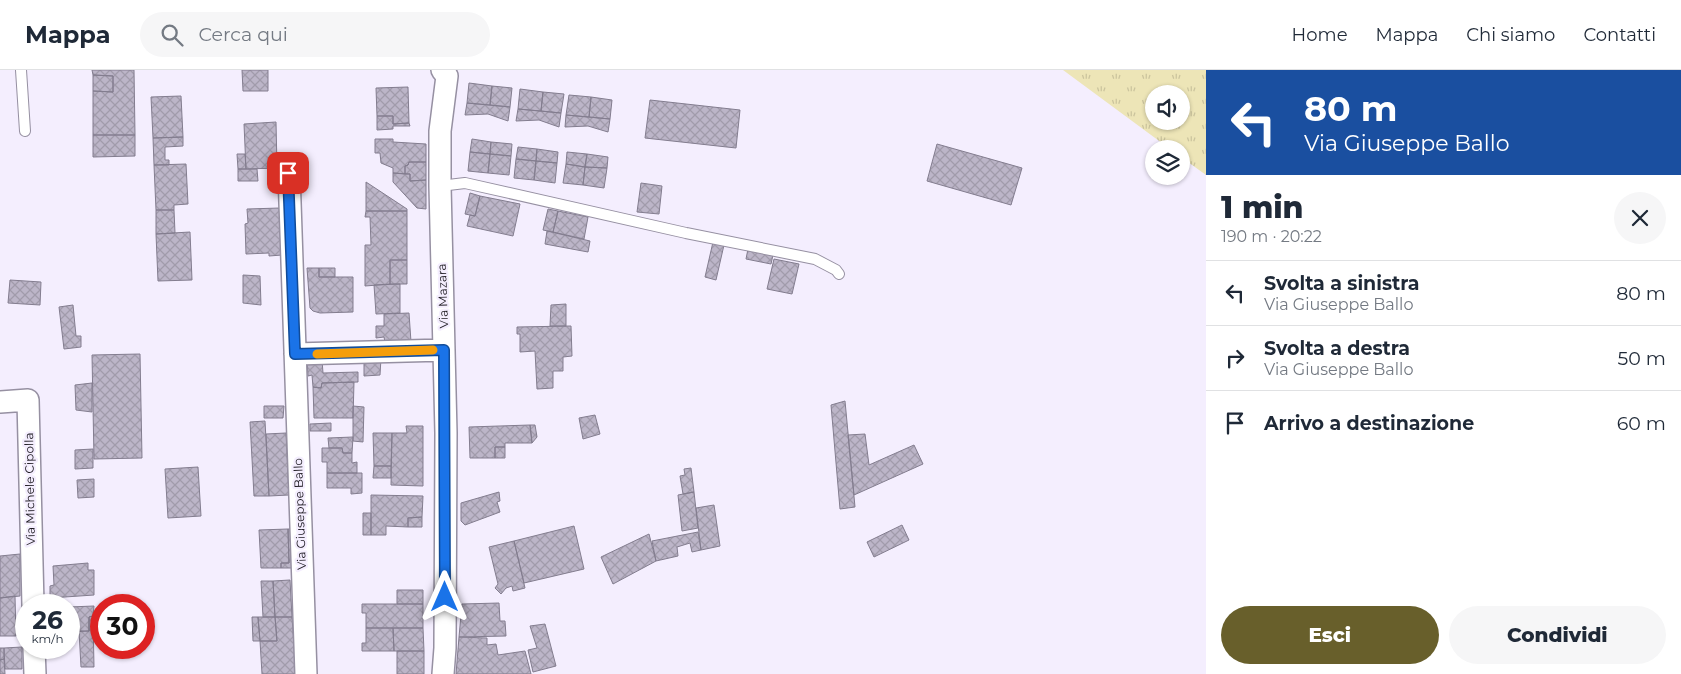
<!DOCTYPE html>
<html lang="it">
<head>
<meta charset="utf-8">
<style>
	body { margin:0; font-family:Montserrat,sans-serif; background:#f6f6f7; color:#1f2937; height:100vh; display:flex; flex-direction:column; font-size:19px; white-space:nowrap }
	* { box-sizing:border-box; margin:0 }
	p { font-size:16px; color:#747a83 }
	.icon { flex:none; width:28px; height:28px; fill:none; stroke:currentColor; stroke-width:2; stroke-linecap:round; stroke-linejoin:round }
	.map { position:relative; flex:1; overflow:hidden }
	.side { display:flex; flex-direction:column; background:#fff; width:475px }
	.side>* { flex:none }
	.hud { background:#1a4fa0; color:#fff; overflow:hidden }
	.tools { position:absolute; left:1145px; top:15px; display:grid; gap:10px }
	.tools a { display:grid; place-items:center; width:45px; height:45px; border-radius:50%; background:#fff; box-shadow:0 1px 4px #0004; font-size:25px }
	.speed { position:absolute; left:15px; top:524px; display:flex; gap:10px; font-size:25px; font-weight:700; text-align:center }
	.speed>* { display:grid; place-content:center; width:65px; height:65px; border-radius:50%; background:#fff; box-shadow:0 1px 4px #0004; line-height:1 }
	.speed small { font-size:12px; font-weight:400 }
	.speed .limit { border:8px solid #d22; background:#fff; color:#111 }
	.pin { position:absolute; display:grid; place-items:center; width:42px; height:42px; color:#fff; margin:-21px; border-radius:10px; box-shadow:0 2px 8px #0006 }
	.me { position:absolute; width:55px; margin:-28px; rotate:0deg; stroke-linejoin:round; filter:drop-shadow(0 0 4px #0008) }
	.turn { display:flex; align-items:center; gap:18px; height:105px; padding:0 15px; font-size:22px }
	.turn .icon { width:65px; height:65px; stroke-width:2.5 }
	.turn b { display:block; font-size:35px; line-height:42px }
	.round { display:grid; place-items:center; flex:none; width:52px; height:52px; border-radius:26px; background:#f6f6f7 }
	.overview { display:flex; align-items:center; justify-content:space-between; height:85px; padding:0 15px }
	h1 { font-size:30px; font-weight:800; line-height:38px }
	.primary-button { display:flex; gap:10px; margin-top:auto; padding:10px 15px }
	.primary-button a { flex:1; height:58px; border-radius:30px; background:#685f2b; color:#fff; font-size:20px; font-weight:800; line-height:58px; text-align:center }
	.primary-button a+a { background:#f6f6f7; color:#1f2937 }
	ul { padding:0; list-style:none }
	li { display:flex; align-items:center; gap:15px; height:65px; padding:0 15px; border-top:1px solid #e0e1e3 }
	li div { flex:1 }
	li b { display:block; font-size:19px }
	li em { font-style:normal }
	header { display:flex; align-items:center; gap:30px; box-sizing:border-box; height:70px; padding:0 25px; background:#fff; border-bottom:1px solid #e0e1e3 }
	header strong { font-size:24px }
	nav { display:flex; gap:28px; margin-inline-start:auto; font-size:18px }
	.search { width:350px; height:45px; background:#f6f6f7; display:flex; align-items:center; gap:12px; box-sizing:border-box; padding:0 18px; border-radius:28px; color:#747a83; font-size:19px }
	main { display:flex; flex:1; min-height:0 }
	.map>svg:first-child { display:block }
</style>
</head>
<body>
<header>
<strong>Mappa</strong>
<div class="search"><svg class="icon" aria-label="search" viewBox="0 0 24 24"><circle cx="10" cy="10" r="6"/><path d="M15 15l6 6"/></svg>Cerca qui</div>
<nav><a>Home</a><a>Mappa</a><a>Chi siamo</a><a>Contatti</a></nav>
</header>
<main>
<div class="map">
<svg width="1206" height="604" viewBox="0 0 1206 604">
	<defs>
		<pattern id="grass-tufts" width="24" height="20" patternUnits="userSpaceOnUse" patternTransform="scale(1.25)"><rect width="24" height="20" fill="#ede5b7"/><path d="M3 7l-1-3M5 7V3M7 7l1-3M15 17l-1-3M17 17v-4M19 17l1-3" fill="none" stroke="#cbc49d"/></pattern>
		<pattern id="building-cross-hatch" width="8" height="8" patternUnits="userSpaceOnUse" patternTransform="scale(1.25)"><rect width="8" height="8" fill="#bcb5c8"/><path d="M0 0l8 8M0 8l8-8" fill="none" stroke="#a19bab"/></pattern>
	</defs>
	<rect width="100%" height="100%" fill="#f4eefe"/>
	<path fill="url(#grass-tufts)" fill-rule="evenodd" d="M1063 0H1206V105L1181 87V79H1170ZM1154 24H1181V51H1154Z"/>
	<path fill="url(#building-cross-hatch)" stroke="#837d8f" d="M92 0H134L135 65H93V21L113 22V6L93 5Z
		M242 0H268V21H243Z
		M93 5 113 6V22L93 21Z
		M469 13 492 16 490 35 467 33Z
		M492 16 512 18 510 37 490 35Z
		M408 17 409 53 393 54V46H377L376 18Z
		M520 19 543 22 541 41 518 39Z
		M543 22 564 24 561 43 541 41Z
		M569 25 591 27 589 47 566 45Z
		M181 26 183 67 153 68 151 27Z
		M591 27 612 30 610 49 589 47Z
		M650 30 740 40 736 78 645 68Z
		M467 33 510 37 508 51 488 44 465 45Z
		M518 39 561 43 559 57 539 50 516 51Z
		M566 45 610 49 608 62 588 56 565 57Z
		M377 46H393V54L409 53 410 56H393V59L377 60Z
		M276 52 277 98 246 99 244 54Z
		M93 65H135V86L93 87Z
		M183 67V76L165 77V90H169V95H154L153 68Z
		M375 69H393V72L426 74V92H409L408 95 405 96V104L393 103V98L381 93 380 83H375Z
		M472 69 491 72 490 84 470 82Z
		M491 72 512 74 511 86 490 84Z
		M937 74 1022 98 1011 135 927 111Z
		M518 77 537 79 536 91 516 89Z
		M537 79 558 82 557 93 536 91Z
		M470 82 490 84 488 103 468 101Z
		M567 82 587 84 585 97 566 94Z
		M237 84H245L246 99H238Z
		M490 84 511 86 509 105 488 103Z
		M587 84 608 87 607 98 585 97Z
		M516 89 536 91 534 110 514 108Z
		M536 91 557 93 555 113 534 110Z
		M409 92H426V110L410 111V104H405V96L408 95Z
		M186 94 188 134 174 135V140H156L154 95Z
		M566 94 585 97 583 115 563 113Z
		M585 97 607 98 604 118 583 115Z
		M238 99H257L258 111H238Z
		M393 103 410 104V111L426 110V139L417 138 393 112Z
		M366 112 407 139V141H366Z
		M641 113 662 116 659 144 637 142Z
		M470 123 480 126 475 146 465 144Z
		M480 126 520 134 513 166 467 156 470 145 475 146Z
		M280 138 282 185 269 186V183L246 184 245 154 248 153 247 139Z
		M548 139 558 141 553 162 543 160Z
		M156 140H174L175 163 156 164Z
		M366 141H407V190H390V214L365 216V175H371L370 147H365Z
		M558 141 588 147 584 169 553 162Z
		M547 161 590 171 588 182 545 174Z
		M190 162 192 210 158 211 156 164Z
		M713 172 724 175 716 210 705 207Z
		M748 179 773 185 771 194 746 189Z
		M774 189 799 194 792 224 767 219Z
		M390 190H407V214H390Z
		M307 198H319V207H353V242L320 243 313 241 310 238Z
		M319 198H335V207H319Z
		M243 205 260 206 261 235 243 233Z
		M10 210 41 212 40 235 8 233Z
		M400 214V243L376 244 374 215Z
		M566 234V256H550L551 235Z
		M73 235 76 266H81V277L64 279 59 237Z
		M409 243 411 272H385L384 267 376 268V256H384V244Z
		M571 256 572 286 563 287V301H553V318L537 319 535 281 520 282V264H517V257Z
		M140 284 142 388 94 389 92 285Z
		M364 288H381L380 305 364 306Z
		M307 290H322L323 303 358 302V312L322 313 321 318 313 317 312 305 308 306Z
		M354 312 353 348H314L313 317 321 318 322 313Z
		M92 313V342L76 340 75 315Z
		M845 331 855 437 840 439 831 335Z
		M264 336H284L283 348H264Z
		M353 336 364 337 363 372 353 371Z
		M595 345 600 364 583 369 579 348Z
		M265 351 269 426H254L250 352Z
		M331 353V361H310V354Z
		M530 355H535L537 367 532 373Z
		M530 355 532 373H505V377H495V388H470L469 357Z
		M406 356H423V416L391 415 392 363H407Z
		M286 363 289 425 269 426 266 364Z
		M373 363H392L391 396H374Z
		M865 364 869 395 914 375 923 394 854 425 848 365Z
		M353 367 352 383H343L342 378H329L328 368Z
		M495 377H505V388H495Z
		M322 378H342L343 383H352V393L357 392V403H327V392H322Z
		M93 379V398L75 399V380Z
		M374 396H391V408H373Z
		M198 397 201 446 168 448 165 399Z
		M691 398 694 422 683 424 680 406 685 405 684 399Z
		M327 403H362V423L351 424V418H327Z
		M94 409V427L78 428 77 410Z
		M499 422 500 431 497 432 500 442 465 455 461 451V433Z
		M694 422 698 458 682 461 678 425Z
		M371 425 423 426 422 447 408 448V457L386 456V465H371Z
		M714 435 720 476 701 480 696 438Z
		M363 443H371V465H363Z
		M422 447V457H408V448Z
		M902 455 909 470 874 487 867 472Z
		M574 456 584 499 524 513 514 471Z
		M288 459 289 493H281V498H261L259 460Z
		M288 459H292L294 498H281V493H289Z
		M698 462 701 480 692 482 690 473 677 477 678 486 656 491 652 471Z
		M649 464 656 491 613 514 601 487Z
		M514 471 525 518 513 521 512 516 506 518 501 524 495 518 498 514 489 477Z
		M20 484V526L0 528V486Z
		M88 493V500H94V525L50 528V516L54 515 53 496Z
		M290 510 292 547H275L273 511Z
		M261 511H273L275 547H263Z
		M397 520H423V534H397Z
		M15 526 16 566H0V528Z
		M499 533 500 551H505L506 566 459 567 462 534Z
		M362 534H423V558H366V543H362Z
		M94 536 93 546 89 547V561L69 562V537Z
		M93 546 94 597H81L79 561H89V547Z
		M252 547H258L260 571H253Z
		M258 547H275L277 571H260Z
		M275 547H292L296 604H262L260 571H277Z
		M545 554 556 596 533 602 528 580 537 578 530 556Z
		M366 558H393L394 581H362V573H366Z
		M393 558H423L424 581H394Z
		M459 567 487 568V575L496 574 498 585 525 581 531 604H456Z
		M22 577V599H5L4 578Z
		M0 578H4V589L0 590Z
		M397 581H424V604H397Z
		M4 589 5 604H0V590Z"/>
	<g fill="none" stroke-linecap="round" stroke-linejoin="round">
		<defs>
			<path id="service" d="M21 0 25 61
				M440 116 465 113 686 163 815 189 836 200 839 204"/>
			<path id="minor" d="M442 0 447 6 440 61V116L446 363 445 578 443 604
				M289 103 306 604
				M295 284 444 280
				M0 332 28 330 33 535
				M34 578 35 604"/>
		</defs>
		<use href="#service" stroke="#9690a2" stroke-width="12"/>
		<use href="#minor" stroke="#9690a2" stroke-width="24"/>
		<use href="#service" stroke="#fff" stroke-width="10"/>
		<use href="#minor" stroke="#fff" stroke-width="21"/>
	</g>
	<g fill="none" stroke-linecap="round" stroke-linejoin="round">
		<defs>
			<path id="route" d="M288 103 295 284 444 280 445 527"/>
		</defs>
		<use href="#route" stroke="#114b97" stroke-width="12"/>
		<use href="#route" stroke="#1a73e8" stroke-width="9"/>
		<path stroke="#f59e0b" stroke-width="9" d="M317 284 433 280"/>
	</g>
	<g text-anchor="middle" stroke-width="4.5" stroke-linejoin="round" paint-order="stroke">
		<g font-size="12" fill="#1a171e" stroke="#f4eefe">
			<text transform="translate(443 226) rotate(-92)" y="4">Via Mazara</text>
			<text transform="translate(30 419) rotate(-91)" y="4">Via Michele Cipolla</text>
			<text transform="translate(300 444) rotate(-92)" y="4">Via Giuseppe Ballo</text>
		</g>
	</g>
</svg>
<div class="tools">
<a><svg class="icon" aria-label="sound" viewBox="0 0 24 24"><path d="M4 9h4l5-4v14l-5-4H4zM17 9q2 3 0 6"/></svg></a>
<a><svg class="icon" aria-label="layers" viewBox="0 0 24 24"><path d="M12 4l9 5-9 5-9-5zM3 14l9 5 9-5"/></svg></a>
</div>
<div class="speed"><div>26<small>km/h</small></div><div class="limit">30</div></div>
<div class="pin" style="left:288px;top:103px;background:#d93025"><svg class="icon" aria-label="arrive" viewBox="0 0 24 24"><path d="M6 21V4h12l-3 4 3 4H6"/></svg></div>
<svg class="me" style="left:445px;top:527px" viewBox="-20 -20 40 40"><path d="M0-17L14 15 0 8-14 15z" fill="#1a73e8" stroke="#fff" stroke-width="4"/></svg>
</div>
<section class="side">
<div class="hud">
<div class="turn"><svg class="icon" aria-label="left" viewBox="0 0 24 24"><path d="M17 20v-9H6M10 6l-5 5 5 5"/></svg><div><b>80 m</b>Via Giuseppe Ballo</div></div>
</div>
<div class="overview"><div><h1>1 min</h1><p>190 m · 20:22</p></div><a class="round"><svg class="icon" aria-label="close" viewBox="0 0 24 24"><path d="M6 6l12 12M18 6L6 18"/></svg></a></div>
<ul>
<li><svg class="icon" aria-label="left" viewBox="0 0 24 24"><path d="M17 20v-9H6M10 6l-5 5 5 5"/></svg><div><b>Svolta a sinistra</b><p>Via Giuseppe Ballo</p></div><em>80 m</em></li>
<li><svg class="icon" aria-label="right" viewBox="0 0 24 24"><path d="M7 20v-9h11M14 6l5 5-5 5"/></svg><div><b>Svolta a destra</b><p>Via Giuseppe Ballo</p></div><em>50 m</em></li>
<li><svg class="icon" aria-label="arrive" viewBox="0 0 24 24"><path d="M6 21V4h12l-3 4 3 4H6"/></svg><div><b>Arrivo a destinazione</b></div><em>60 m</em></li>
</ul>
<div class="primary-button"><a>Esci</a><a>Condividi</a></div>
</section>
</main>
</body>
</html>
